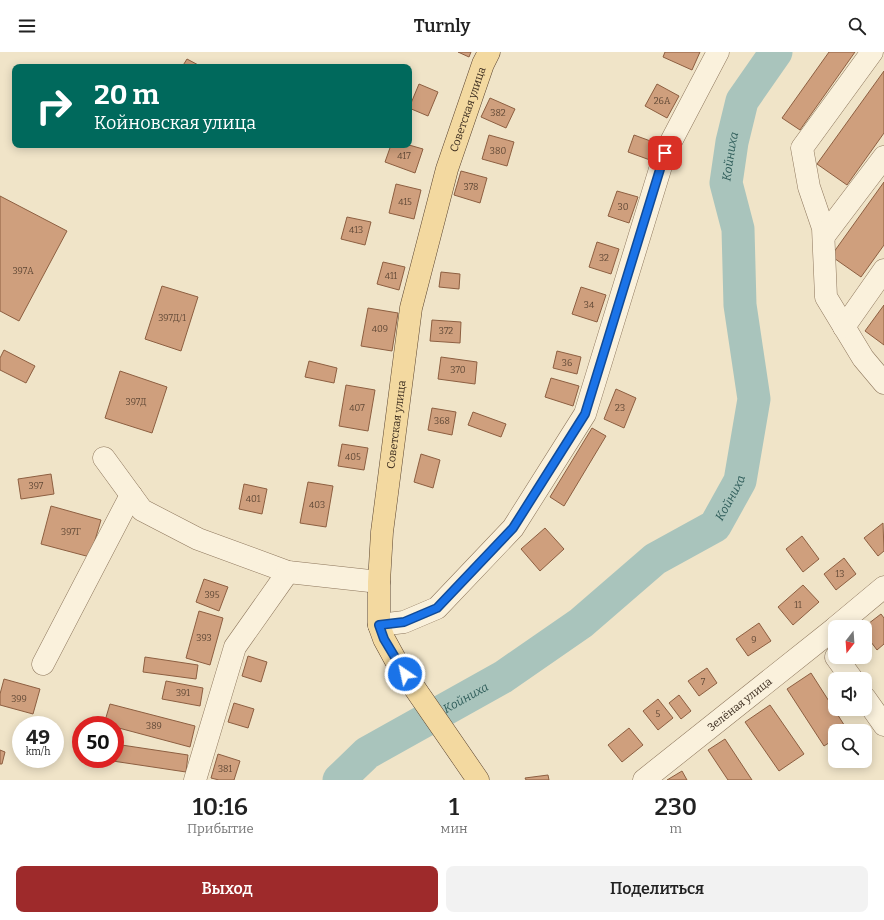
<!DOCTYPE html>
<html lang="ru">
<head>
<meta charset="utf-8">
<style>
	body { margin:0; font-family:Bitter,serif; background:#f2f2f2; color:#222; height:100vh; display:flex; flex-direction:column; font-size:15px; white-space:nowrap }
	* { box-sizing:border-box; margin:0 }
	p { font-size:13px; color:#767676 }
	.icon { flex:none; width:22px; height:22px; fill:none; stroke:currentColor; stroke-width:2; stroke-linecap:round; stroke-linejoin:round }
	.map { position:relative; height:728px; overflow:hidden }
	.sheet { display:flex; flex-direction:column; background:#fff; flex:1 }
	.sheet>* { flex:none }
	.hud { position:absolute; left:12px; top:12px; width:400px; height:84px; border-radius:8px; box-shadow:0 2px 10px #0003; background:#00695c; color:#fff; overflow:hidden }
	.needle { width:26px; rotate:197deg }
	.fabs { position:absolute; left:828px; top:568px; display:grid; gap:8px }
	.fabs a { display:grid; place-items:center; width:44px; height:44px; border-radius:8px; background:#fff; box-shadow:0 2px 10px #0003; font-size:20px }
	.speed { position:absolute; left:12px; top:664px; display:flex; gap:8px; font-size:20px; font-weight:700; text-align:center }
	.speed>* { display:grid; place-content:center; width:52px; height:52px; border-radius:50%; background:#fff; box-shadow:0 2px 10px #0003; line-height:1 }
	.speed small { font-size:10px; font-weight:400 }
	.speed .limit { border:6px solid #d22; background:#fff; color:#111 }
	.pin { position:absolute; display:grid; place-items:center; width:34px; height:34px; color:#fff; margin:-17px; border-radius:8px; box-shadow:0 2px 6px #0006 }
	.me { position:absolute; width:44px; margin:-22px; rotate:326deg; stroke-linejoin:round; filter:drop-shadow(0 0 3px #0008) }
	.turn { display:flex; align-items:center; gap:14px; height:84px; padding:0 16px; font-size:18px }
	.turn .icon { width:52px; height:52px; stroke-width:2.5 }
	.turn b { display:block; font-size:28px; line-height:34px }
	.eta { display:flex; justify-content:space-evenly; align-items:center; height:68px; text-align:center }
	.eta b { font-size:24px; font-weight:600; line-height:28px }
	.button { display:flex; gap:8px; margin-top:auto; padding:8px 16px }
	.button a { flex:1; height:46px; border-radius:8px; background:#9e2a2b; color:#fff; font-size:16px; font-weight:600; line-height:46px; text-align:center }
	.button a+a { background:#f2f2f2; color:#222 }
	header { display:flex; justify-content:space-between; align-items:center; height:52px; padding:0 16px; background:#fff; font-size:18px; font-weight:600 }
	.map>svg:first-child { display:block }
</style>
</head>
<body>
<header><svg class="icon" aria-label="menu" viewBox="0 0 24 24"><path d="M4 6h16M4 12h16M4 18h16"/></svg>Turnly<svg class="icon" aria-label="search" viewBox="0 0 24 24"><circle cx="10" cy="10" r="6"/><path d="M15 15l6 6"/></svg></header>
<div class="map">
<svg width="884" height="728" viewBox="0 0 884 728">
	<rect width="100%" height="100%" fill="#f0e4c8"/>
	<g fill="none" stroke-linecap="round" stroke-linejoin="round">
		<path stroke="#a9c4bc" stroke-width="33" id="s1" d="M339 728 367 701 503 625 581 571 655 507 715 474 740 429 754 347 740 253 738 177 726 131 732 90 742 49 776 0"/>
	</g>
	<path fill="#cf9f7d" stroke="#8d5f41" d="M458 0H471L469 5Z
		M665 0H700L692 18 663 5Z
		M829 0H855L800 78 782 66Z
		M187 7 202 15H182Z
		M884 19V81L847 133 817 112Z
		M419 32 438 40 428 64 409 56Z
		M657 32 679 44 667 66 645 54Z
		M490 46 515 57 506 76 481 65Z
		M489 83 514 90 507 114 482 107Z
		M634 83 656 91 650 108 628 100Z
		M391 93H409L423 97 415 121 385 110Z
		M461 119 487 126 480 151 454 143Z
		M884 130V193L861 225 831 204Z
		M396 132 421 138 414 167 389 161Z
		M617 139 638 145 629 171 608 164Z
		M0 144 67 179 19 269 0 259Z
		M347 165 371 170 365 193 341 187Z
		M597 190 619 197 611 222 589 215Z
		M383 210 405 215 399 238 377 232Z
		M441 220 460 222 459 237 439 235Z
		M162 234 198 245 181 299 145 287Z
		M581 235 606 243 597 270 572 262Z
		M884 253V293L865 279Z
		M368 256 398 261 392 299 361 294Z
		M432 268 461 270 460 291 430 289Z
		M4 298 35 314 26 331 0 318V306Z
		M557 299 581 305 577 322 553 316Z
		M441 305 477 310 475 332 438 327Z
		M309 309 337 316 334 331 305 325Z
		M120 319 167 335 152 381 105 366Z
		M551 326 579 334 573 354 545 345Z
		M346 333 375 338 368 379 339 374Z
		M616 337 636 346 624 376 604 367Z
		M432 356 456 360 452 383 428 378Z
		M473 360 506 372 501 385 468 373Z
		M592 376 606 384 564 454 550 445Z
		M342 392 368 396 364 418 338 414Z
		M421 402 440 408 433 436 414 430Z
		M51 422 54 442 21 447 18 427Z
		M308 430 333 434 326 475 300 471Z
		M244 432 267 437 262 462 239 457Z
		M51 454 101 468 90 505 41 492Z
		M883 471 884 499 878 504 864 486Z
		M545 476 564 497 540 519 521 497Z
		M802 484 819 507 803 520 786 497Z
		M844 506 856 522 836 538 824 522Z
		M204 527 228 535 219 559 196 550Z
		M803 533 819 550 793 573 778 555Z
		M199 559 223 566 210 613 186 606Z
		M881 562 884 566V592L877 598 865 582 864 575Z
		M759 571 771 589 748 604 736 587Z
		M248 604 267 610 261 630 242 624Z
		M145 605 198 613 196 627 143 620Z
		M707 616 717 631 699 644 688 629Z
		M811 621 848 679H835V687L824 694 787 637Z
		M4 627 40 637 33 662 0 653V642Z
		M166 629 203 636 200 654 162 647Z
		M679 643 691 659 681 667 669 651Z
		M658 647 673 666 658 678 643 659Z
		M234 651 254 657 248 676 228 670Z
		M110 652 195 674 190 695 115 675V673L104 672Z
		M770 653 804 702 779 719 745 670Z
		M629 676 643 693 622 710 608 693Z
		M725 687 752 728H728L708 698Z
		M115 692 188 703 186 720 106 708 115 707Z
		M0 698 5 700 2 712H0Z
		M218 702 240 709 234 728H219L211 726Z
		M682 719 687 728H667Z
		M548 723 549 728H526L525 726Z"/>
	<g fill="none" stroke-linecap="round" stroke-linejoin="round">
		<defs>
			<g id="minor">
				<path d="M872 0 802 96 809 135 823 176 826 245 863 306 884 331"/>
				<path d="M824 184 884 105"/>
				<path d="M844 275 884 218"/>
				<path d="M104 406 142 458 198 487 288 520 379 530"/>
				<path d="M379 573 404 570 437 556 513 476 585 362 665 101 718 0"/>
				<path d="M836 575 884 535"/>
				<path d="M836 605 852 627"/>
				<path d="M43 612 131 443"/>
				<path d="M865 646 884 673"/>
				<path d="M195 728 235 595 288 520"/>
				<path id="s2" d="M644 728 835 576"/>
			</g>
			<g id="major">
				<path id="s3" d="M478 728 396 609 384 587 379 573V530L382 480 411 256 447 117 483 12 489 0"/>
			</g>
		</defs>
		<use href="#minor" stroke="#8d765c" stroke-width="23"/>
		<use href="#major" stroke="#5b4430" stroke-width="23"/>
		<use href="#minor" stroke="#faf1dc" stroke-width="22"/>
		<use href="#major" stroke="#f3d9a0" stroke-width="22"/>
	</g>
	<g fill="none" stroke-linecap="round" stroke-linejoin="round">
		<defs>
			<path id="route" d="M405 622 384 587 379 573 404 570 437 556 513 476 585 362 665 101"/>
		</defs>
		<use href="#route" stroke="#114b97" stroke-width="10"/>
		<use href="#route" stroke="#1a73e8" stroke-width="7"/>
	</g>
	<g text-anchor="middle" stroke-width="3.5" stroke-linejoin="round" paint-order="stroke">
		<g font-size="9" fill="#624a37">
			<text x="662" y="52">26А</text>
			<text x="498" y="64">382</text>
			<text x="498" y="102">380</text>
			<text x="404" y="107">417</text>
			<text x="471" y="138">378</text>
			<text x="405" y="153">415</text>
			<text x="623" y="158">30</text>
			<text x="356" y="181">413</text>
			<text x="604" y="209">32</text>
			<text x="23" y="222">397А</text>
			<text x="391" y="227">411</text>
			<text x="589" y="256">34</text>
			<text x="172" y="269">397Д/1</text>
			<text x="380" y="280">409</text>
			<text x="446" y="282">372</text>
			<text x="567" y="314">36</text>
			<text x="458" y="321">370</text>
			<text x="136" y="353">397Д</text>
			<text x="357" y="359">407</text>
			<text x="620" y="359">23</text>
			<text x="442" y="372">368</text>
			<text x="353" y="408">405</text>
			<text x="36" y="437">397</text>
			<text x="253" y="450">401</text>
			<text x="317" y="456">403</text>
			<text x="71" y="483">397Г</text>
			<text x="840" y="525">13</text>
			<text x="212" y="546">395</text>
			<text x="798" y="556">11</text>
			<text x="204" y="589">393</text>
			<text x="754" y="591">9</text>
			<text x="703" y="633">7</text>
			<text x="183" y="644">391</text>
			<text x="19" y="650">399</text>
			<text x="658" y="665">5</text>
			<text x="154" y="677">389</text>
			<text x="225" y="720">381</text>
		</g>
		<g font-size="11" fill="#3d2e20" stroke="#f7eed8">
			<text dy="4" stroke="none"><textPath href="#s3" startOffset="710">Советская улица</textPath></text>
			<text dy="4" stroke="none"><textPath href="#s3" startOffset="386">Советская улица</textPath></text>
			<text dy="4" stroke="none"><textPath href="#s2" startOffset="122">Зелёная улица</textPath></text>
		</g>
		<g font-size="12" font-style="italic" fill="#2f5d5a" stroke="#f7eed8">
			<text dy="4" stroke="none"><textPath href="#s1" startOffset="836">Койниха</textPath></text>
			<text dy="4" stroke="none"><textPath href="#s1" startOffset="488">Койниха</textPath></text>
			<text dy="4" stroke="none"><textPath href="#s1" startOffset="152">Койниха</textPath></text>
		</g>
	</g>
</svg>
<div class="fabs">
<a><svg class="needle" viewBox="-14 -14 28 28"><path d="M0-13l5 13h-10z" fill="#e53935"/><path d="M0 13l5-13h-10z" fill="#767676"/></svg></a>
<a><svg class="icon" aria-label="sound" viewBox="0 0 24 24"><path d="M4 9h4l5-4v14l-5-4H4zM17 9q2 3 0 6"/></svg></a>
<a><svg class="icon" aria-label="search" viewBox="0 0 24 24"><circle cx="10" cy="10" r="6"/><path d="M15 15l6 6"/></svg></a>
</div>
<div class="speed"><div>49<small>km/h</small></div><div class="limit">50</div></div>
<div class="pin" style="left:665px;top:101px;background:#d93025"><svg class="icon" aria-label="arrive" viewBox="0 0 24 24"><path d="M6 21V4h12l-3 4 3 4H6"/></svg></div>
<svg class="me" style="left:405px;top:622px" viewBox="-20 -20 40 40"><circle r="17" fill="#1a73e8" stroke="#fff" stroke-width="3"/><path d="M0-11L8 9 0 5-8 9z" fill="#fff"/></svg>
<div class="hud">
<div class="turn"><svg class="icon" aria-label="right" viewBox="0 0 24 24"><path d="M7 20v-9h11M14 6l5 5-5 5"/></svg><div><b>20 m</b>Койновская улица</div></div>
</div>
</div>
<section class="sheet">
<div class="eta">
<div><b>10:16</b><p>Прибытие</p></div>
<div><b>1</b><p>мин</p></div>
<div><b>230</b><p>m</p></div>
</div>
<div class="button"><a>Выход</a><a>Поделиться</a></div>
</section>
</body>
</html>
